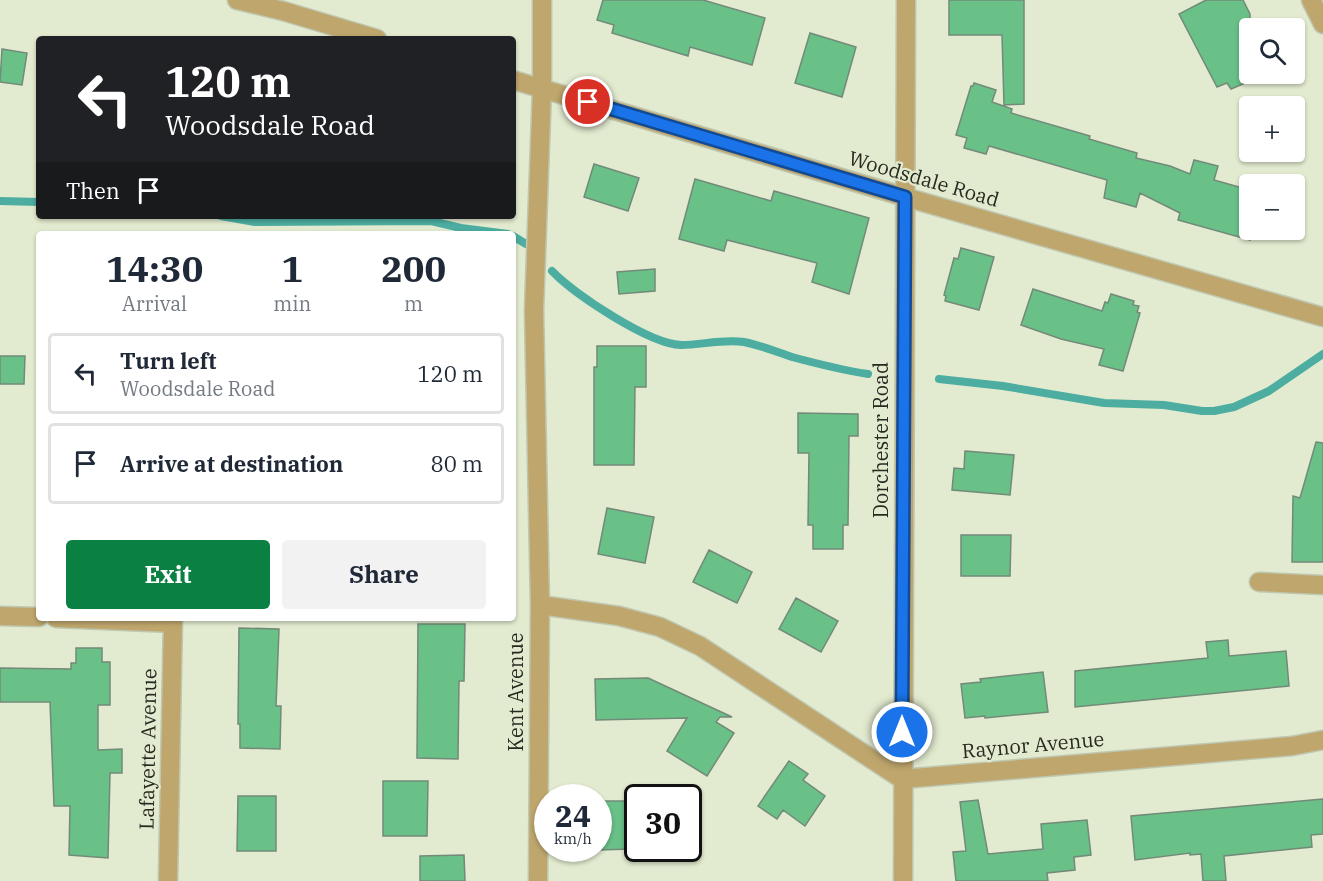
<!DOCTYPE html>
<html lang="en">
<head>
<meta charset="utf-8">
<style>
	body { margin:0; font-family:"IBM Plex Serif",serif; background:#f2f2f3; color:#1f2937; height:100vh; display:flex; flex-direction:column; font-size:22px; white-space:nowrap }
	* { box-sizing:border-box; margin:0 }
	p { font-size:20px; color:#747a83 }
	.icon { flex:none; width:33px; height:33px; fill:none; stroke:currentColor; stroke-width:2; stroke-linecap:round; stroke-linejoin:round }
	.map { position:relative; flex:1; overflow:hidden }
	.sheet { position:absolute; left:36px; top:231px; width:480px; height:390px; display:flex; flex-direction:column; background:#fff; border-radius:6px; box-shadow:0 2px 4px #0004 }
	.sheet>* { flex:none }
	.hud { position:absolute; left:36px; top:36px; width:480px; height:183px; border-radius:6px; box-shadow:0 2px 4px #0004; background:#202124; color:#fff; overflow:hidden }
	.controls { position:absolute; left:1239px; top:18px; display:grid; gap:12px }
	.controls a { display:grid; place-items:center; width:66px; height:66px; border-radius:6px; background:#fff; box-shadow:0 2px 4px #0004; font-size:30px }
	.speed { position:absolute; left:534px; top:784px; display:flex; gap:12px; font-size:30px; font-weight:700; text-align:center }
	.speed>* { display:grid; place-content:center; width:78px; height:78px; border-radius:50%; background:#fff; box-shadow:0 2px 4px #0004; line-height:1 }
	.speed small { font-size:15px; font-weight:400 }
	.speed .limit { border:3px solid #111; border-radius:9px; background:#fff; color:#111 }
	.pin { position:absolute; display:grid; place-items:center; width:51px; height:51px; color:#fff; margin:-26px; border:3px solid #fff; border-radius:50%; box-shadow:0 2px 6px #0007 }
	.me { position:absolute; width:66px; margin:-33px; rotate:0deg; stroke-linejoin:round; filter:drop-shadow(0 0 4px #0008) }
	.turn { display:flex; align-items:center; gap:21px; height:126px; padding:0 30px; font-size:27px }
	.turn .icon { width:78px; height:78px; stroke-width:2.5 }
	.turn b { display:block; font-size:42px; line-height:51px }
	.then { display:flex; align-items:center; height:57px; padding:0 30px; background:#0003; gap:12px; font-size:22px }
	.eta { display:flex; justify-content:space-evenly; align-items:center; height:102px; text-align:center }
	.eta b { font-size:36px; font-weight:700; line-height:42px }
	.button { display:flex; gap:12px; margin-top:auto; padding:12px 30px }
	.button a { flex:1; height:69px; border-radius:6px; background:#0b8043; color:#fff; font-size:24px; font-weight:700; line-height:69px; text-align:center }
	.button a+a { background:#f2f2f3; color:#1f2937 }
	ul { padding:0; list-style:none }
	li { display:flex; align-items:center; gap:18px; height:81px; margin:0 12px 9px; padding:0 18px; border:3px solid #e0e1e3; border-radius:6px }
	li div { flex:1 }
	li b { display:block; font-size:22px }
	li em { font-style:normal }
	.map>svg:first-child { display:block }
</style>
</head>
<body>
<div class="map">
<svg width="1323" height="881" viewBox="0 0 1323 881">
	<rect width="100%" height="100%" fill="#e2eacf"/>
	<g fill="none" stroke-linecap="round" stroke-linejoin="round">
		<path stroke="#4cada0" stroke-width="8" d="M0 201 39 202
			M221 216 255 222 431 221 461 228 508 234
			M513 236 526 244
			M552 271C574 294 649 344 681 345 702 345 721 339 744 342 760 345 777 352 792 357 818 364 842 370 868 374
			M939 379 1003 386 1104 403 1164 405 1202 411H1214L1234 407 1269 391 1323 354"/>
	</g>
	<path fill="#69c187" stroke="#728a79" stroke-width="1.5" d="M603 0H703L765 18 752 65 690 47 688 56 612 33 614 25 597 20Z
		M949 0H1024V104L1004 105 1002 35H949Z
		M1206 0H1243L1250 14V81L1231 89 1227 83 1217 87 1179 14Z
		M810 33 856 47 842 97 795 83Z
		M2 49 27 53 22 85 0 82Z
		M974 83 996 90 992 102 1012 109 1011 113 1090 136 1089 139 1137 153 1136 158 1170 166 1190 174 1194 160 1218 166 1214 180 1250 190V240L1178 220 1180 213 1140 193 1136 207 1104 198 1107 180 989 146 986 154 964 148 967 138 956 135 971 86H973Z
		M594 164 639 178 628 211 584 197Z
		M695 179 771 201 774 191 869 218 849 294 812 282 817 263 727 240 724 251 679 239Z
		M961 248 994 257 979 310 945 301 946 296 944 295 954 258 958 259Z
		M655 269V291L619 294 617 272Z
		M1033 289 1102 311 1105 302 1108 303 1111 294 1134 301 1133 305 1139 306 1137 312 1140 313 1123 371 1099 365 1104 349 1061 339 1021 325Z
		M597 346H646V387H635L634 465H594V367H597Z
		M0 356H25L24 384H0Z
		M798 413 858 414V436H849L848 525H843V549H813V525H808L809 453H798Z
		M1316 442 1323 443V562H1292L1293 496 1300 498Z
		M965 451 1014 455 1010 495 952 490 954 468 964 469Z
		M607 508 654 517 645 563 598 554Z
		M961 535H1011L1010 576H961Z
		M709 550 752 572 737 603 693 582Z
		M796 598 838 621 821 652 779 629Z
		M418 624H465L464 681H459L458 759 417 758Z
		M239 628 279 629 276 706H281L280 749 240 748V724H238Z
		M1228 640 1229 656 1286 651 1289 686 1075 707V671L1208 658 1206 642Z
		M76 648H102V662H110V705H98V750L122 749V773H110L108 858 69 855 70 806H54L50 702H0V668L71 669V663H76Z
		M1043 672 1048 712 985 718V716L965 718 961 684 981 682 980 679Z
		M648 678 732 717H720L716 722 734 733 707 776 667 751 687 718 596 720 595 679Z
		M789 761 808 774 803 780 825 796 805 826 783 810 777 819 758 806Z
		M383 781H428L427 836H383Z
		M238 796H276V851H237Z
		M1323 799V834L1311 835 1312 847 1224 856 1226 881H1203L1201 854 1190 855V853L1135 860 1131 816Z
		M978 800 988 854 1043 849 1041 824 1087 820 1091 855 1074 857 1075 870 1047 873 1048 881H956L953 852 966 851 960 802Z
		M598 801H632V849L598 850Z
		M464 855 465 881H420V856Z"/>
	<g fill="none" stroke-linecap="round" stroke-linejoin="round">
		<defs>
			<path id="minor" d="M237 0 283 11 377 39
				M1311 0 1323 24
				M513 80 905 197 1323 317
				M1259 582 1323 585
				M540 605 619 616 660 627 700 646 902 779 1292 746 1323 740
				M0 616 39 617
				M56 618 173 623
				M168 881 173 618
				M538 881 540 605 534 310 542 88V0
				M903 881 906 0"/>
		</defs>
		<use href="#minor" stroke="#c0c7b0" stroke-width="21"/>
		<use href="#minor" stroke="#bea66c" stroke-width="18"/>
	</g>
	<g fill="none" stroke-linecap="round" stroke-linejoin="round">
		<defs>
			<path id="route" d="M588 102 905 197 902 732"/>
		</defs>
		<use href="#route" stroke="#114b97" stroke-width="15"/>
		<use href="#route" stroke="#1a73e8" stroke-width="10"/>
	</g>
	<g text-anchor="middle" stroke-width="4.5" stroke-linejoin="round" paint-order="stroke">
		<g font-size="20" fill="#272a20" stroke="#e2eacf">
			<text transform="translate(924 179) rotate(16)" y="7">Woodsdale Road</text>
			<text transform="translate(881 440) rotate(-90)" y="7">Dorchester Road</text>
			<text transform="translate(516 692) rotate(-90)" y="7">Kent Avenue</text>
			<text transform="translate(1033 745) rotate(-5)" y="7">Raynor Avenue</text>
			<text transform="translate(148 749) rotate(-89)" y="7">Lafayette Avenue</text>
		</g>
	</g>
</svg>
<div class="controls">
<a><svg class="icon" aria-label="search" viewBox="0 0 24 24"><circle cx="10" cy="10" r="6"/><path d="M15 15l6 6"/></svg></a>
<a>+</a>
<a>−</a>
</div>
<div class="speed"><div>24<small>km/h</small></div><div class="limit">30</div></div>
<div class="pin" style="left:588px;top:102px;background:#d93025"><svg class="icon" aria-label="arrive" viewBox="0 0 24 24"><path d="M6 21V4h12l-3 4 3 4H6"/></svg></div>
<svg class="me" style="left:902px;top:732px" viewBox="-20 -20 40 40"><circle r="17" fill="#1a73e8" stroke="#fff" stroke-width="3"/><path d="M0-11L8 9 0 5-8 9z" fill="#fff"/></svg>
<div class="hud">
<div class="turn"><svg class="icon" aria-label="left" viewBox="0 0 24 24"><path d="M17 20v-9H6M10 6l-5 5 5 5"/></svg><div><b>120 m</b>Woodsdale Road</div></div>
<div class="then">Then<svg class="icon" aria-label="arrive" viewBox="0 0 24 24"><path d="M6 21V4h12l-3 4 3 4H6"/></svg></div>
</div>
<section class="sheet">
<div class="eta">
<div><b>14:30</b><p>Arrival</p></div>
<div><b>1</b><p>min</p></div>
<div><b>200</b><p>m</p></div>
</div>
<ul>
<li><svg class="icon" aria-label="left" viewBox="0 0 24 24"><path d="M17 20v-9H6M10 6l-5 5 5 5"/></svg><div><b>Turn left</b><p>Woodsdale Road</p></div><em>120 m</em></li>
<li><svg class="icon" aria-label="arrive" viewBox="0 0 24 24"><path d="M6 21V4h12l-3 4 3 4H6"/></svg><div><b>Arrive at destination</b></div><em>80 m</em></li>
</ul>
<div class="button"><a>Exit</a><a>Share</a></div>
</section>
</div>
</body>
</html>
